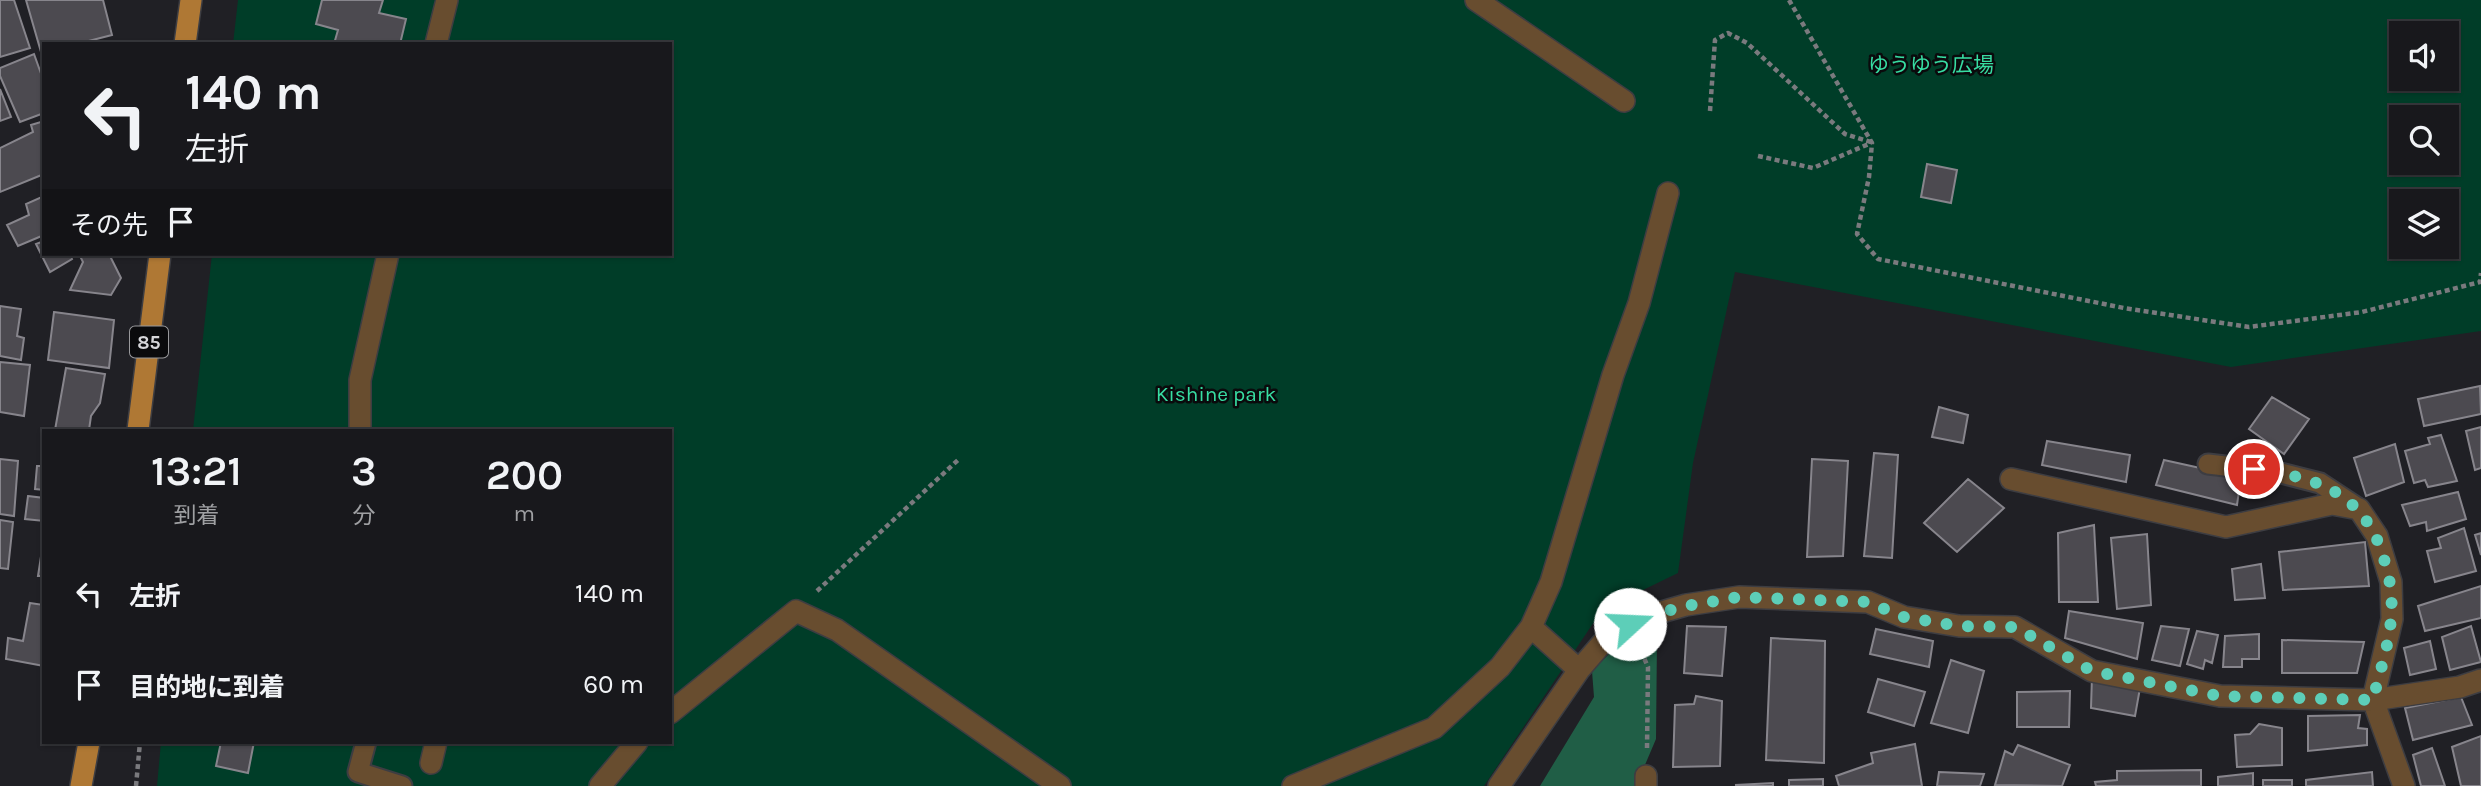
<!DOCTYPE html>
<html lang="ja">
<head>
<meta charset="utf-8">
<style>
	body { margin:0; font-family:Karla,"Noto Sans JP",sans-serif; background:#252529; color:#f1f3f6; height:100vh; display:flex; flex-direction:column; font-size:26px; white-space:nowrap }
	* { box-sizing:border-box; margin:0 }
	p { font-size:23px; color:#9fa0a3 }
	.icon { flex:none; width:38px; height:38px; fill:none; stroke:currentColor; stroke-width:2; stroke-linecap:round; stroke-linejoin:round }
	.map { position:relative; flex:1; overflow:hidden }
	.sheet { position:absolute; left:42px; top:429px; width:630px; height:315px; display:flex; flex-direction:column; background:#18181c; border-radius:0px; box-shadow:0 2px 5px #0004,0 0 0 2px #36373b }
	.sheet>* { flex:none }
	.banner { position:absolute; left:42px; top:42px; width:630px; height:214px; border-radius:0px; box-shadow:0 2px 5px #0004,0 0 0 2px #36373b; background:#18181c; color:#f1f3f6; overflow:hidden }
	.tools { position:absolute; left:2389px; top:21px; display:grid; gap:14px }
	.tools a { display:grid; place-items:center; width:70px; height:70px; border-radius:0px; background:#18181c; box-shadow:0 2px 5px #0004,0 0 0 2px #36373b; font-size:35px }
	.pin { position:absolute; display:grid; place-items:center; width:60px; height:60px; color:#fff; margin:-30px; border:4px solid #fff; border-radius:50%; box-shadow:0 2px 7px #0007 }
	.me { position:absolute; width:77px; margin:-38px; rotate:70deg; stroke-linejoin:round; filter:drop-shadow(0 0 5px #0008) }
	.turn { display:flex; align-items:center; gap:24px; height:147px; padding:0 28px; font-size:32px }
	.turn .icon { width:91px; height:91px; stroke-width:2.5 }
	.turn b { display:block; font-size:49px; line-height:60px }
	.then { display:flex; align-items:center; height:66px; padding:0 28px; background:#0003; gap:14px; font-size:26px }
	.eta { display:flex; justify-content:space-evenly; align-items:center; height:119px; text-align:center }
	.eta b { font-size:42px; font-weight:600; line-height:49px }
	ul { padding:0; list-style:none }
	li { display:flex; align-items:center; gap:21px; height:91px; padding:0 28px }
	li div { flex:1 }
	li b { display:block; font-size:26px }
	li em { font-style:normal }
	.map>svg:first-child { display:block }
</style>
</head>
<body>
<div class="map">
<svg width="2481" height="786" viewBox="0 0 2481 786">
	<rect width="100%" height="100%" fill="#202025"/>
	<path fill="#003d28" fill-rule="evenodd" d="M238 0H2481V331L2231 367 1735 272 1693 463 1678 573 1602 610 1484 786H157L161 742H670V430H193L212 254H670V44H233ZM2401 33H2446V79H2401ZM2401 117H2446V163H2401ZM2401 201H2446V247H2401Z"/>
	<path fill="#205e46" d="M1657 638 1656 739 1636 786H1540L1594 697 1592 671 1620 643Z"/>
	<path fill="#4c4a50" stroke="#87858c" stroke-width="2" d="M0 0H14L30 48 0 57Z
		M26 0H103L112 35 77 44H44V52H41Z
		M322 0H383L379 13 406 19 400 44H334L338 30 316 24Z
		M34 54 44 82V113L20 122 0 76V68Z
		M0 89 11 117 0 121Z
		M44 121V174L0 192V148L33 132 31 125Z
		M1927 164 1957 170 1951 203 1921 197Z
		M44 196V235L18 246 7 225 29 215 26 204Z
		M44 241V254H70L72 259 50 272 36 244Z
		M79 254H109L121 278 111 295 70 290 83 262Z
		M0 306 21 309 17 336 24 338 21 360 0 356Z
		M54 312 114 320 109 368 48 360Z
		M0 362 30 365 24 416 0 412Z
		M66 368 105 374 100 403 91 416 89 430H55Z
		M2480 386 2481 414 2424 426 2418 399Z
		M2272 397 2309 419 2284 454 2249 429Z
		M1939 407 1968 415 1963 443 1932 437Z
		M2481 427V468L2475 470 2466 431Z
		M2441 435 2457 481 2428 487 2425 480 2414 483 2405 451 2430 444 2428 438Z
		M2047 441 2130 455 2126 482 2042 465Z
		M2395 444 2404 482 2366 496 2354 458Z
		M1874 453 1898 455 1892 558 1864 556Z
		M0 459 18 461 14 516 0 514Z
		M1812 459 1848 461 1843 556 1807 557Z
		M2164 460 2241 477 2237 505 2156 485Z
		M37 466H44V490L35 489Z
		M1968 479 2004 508 1957 552 1924 523Z
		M2458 492 2466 519 2427 531 2426 522 2410 526 2402 505Z
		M28 496 44 498V521L25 519Z
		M0 520 13 522 8 569 0 568Z
		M2094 525 2098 602H2059L2058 533Z
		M2464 528 2476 571 2435 582 2427 551 2441 548 2438 538Z
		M2481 533V555L2475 535Z
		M2147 534 2151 605 2117 609 2111 538Z
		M44 537V576H38Z
		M2365 542 2369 586 2283 590 2279 552Z
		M2261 564 2265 598 2235 600 2232 569Z
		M2481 586V618L2425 631 2418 606Z
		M30 603 44 605V666L6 659 8 638 23 641Z
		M2069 611 2143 623 2137 659 2065 638Z
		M1687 626 1726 627 1722 676 1684 673Z
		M2161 626 2189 629 2180 666 2152 660Z
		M2471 626 2481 662 2450 670 2442 637Z
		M1876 629 1933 641 1929 667 1870 654Z
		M2197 631 2218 635 2212 663 2205 660 2203 669 2187 664Z
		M2259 634V659H2242V667H2223L2225 636Z
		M1771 638 1825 641 1824 763 1766 760Z
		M2282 640 2364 642 2357 673H2282Z
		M2430 641 2436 669 2410 675 2404 648Z
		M1951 660 1984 671 1968 733 1931 723Z
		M2092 676 2140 688 2135 716 2091 708Z
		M1878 679 1925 692 1914 726 1868 712Z
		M2070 691 2069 727H2017V692Z
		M1696 696 1722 701 1720 766 1673 767 1675 705 1694 704Z
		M2461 697 2472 725 2413 740 2405 708Z
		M2360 715 2358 728 2367 729V745L2308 751V716Z
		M2259 724 2282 728V765L2237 767 2235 735 2250 734Z
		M2481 736V786H2461L2452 747Z
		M221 742H254L248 773 216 766Z
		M1915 744 1922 786H1839L1836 776 1873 763 1871 753Z
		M2018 745 2070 765 2062 786 1995 785 2005 751 2013 755Z
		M2432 748 2445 786H2421L2413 755Z
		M2201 770V786H2096L2095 782 2117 780V771Z
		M1939 772 1984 774 1980 786H1937Z
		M2372 772 2373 786H2306V780Z
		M2253 773V786H2218V777Z
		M1823 779V786H1789V780Z
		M2263 780H2292V786H2263Z
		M1773 783V786L1735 785Z"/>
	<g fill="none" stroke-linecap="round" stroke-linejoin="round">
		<defs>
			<path id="lane" d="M2208 464 2277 472 2320 483 2358 508
				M366 742 358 772 402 786"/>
			<path id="street" d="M1476 0 1624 101
				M436 44 447 0
				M360 430V380L388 254
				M2011 479 2226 527 2332 504 2359 509 2377 536 2391 582 2392 619 2373 700 2404 786
				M1531 627 1579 670
				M670 713 796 611 837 630 1060 786
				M431 763 436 742
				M600 786 637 742
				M1293 786 1434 728 1500 667 1531 627 1551 582 1613 375 1639 303 1668 193
				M1499 786 1579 670 1611 633 1644 617 1686 605 1739 597 1868 602 1904 617 1959 626 2015 627 2092 671 2220 696 2373 700 2460 687 2481 680
				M1646 786V776"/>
			<path id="primary" d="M185 44 191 0
				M138 430 160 254
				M81 786 89 742"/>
		</defs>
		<use href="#lane" stroke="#3d3d42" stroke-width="23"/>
		<use href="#street" stroke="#3d3d42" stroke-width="24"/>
		<use href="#primary" stroke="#3d3d42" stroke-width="24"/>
		<path stroke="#7a7a7e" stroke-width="4.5" stroke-dasharray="5 3.5" stroke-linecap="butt" d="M1789 0 1872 143 1869 177 1857 234 1878 259 2124 308 2249 327 2362 312 2480 282 2481 273
			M1710 111 1715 40 1728 33 1747 43 1845 134 1871 142
			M1758 156 1813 168 1871 143
			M817 591 958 460
			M1641 651 1648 667 1647 749
			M136 786 140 742"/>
		<use href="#lane" stroke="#684d2f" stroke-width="19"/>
		<use href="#street" stroke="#684d2f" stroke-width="21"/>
		<use href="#primary" stroke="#af7834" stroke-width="21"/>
	</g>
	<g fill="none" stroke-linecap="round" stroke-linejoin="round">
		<path stroke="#5dceb8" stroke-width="12" stroke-dasharray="0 21.6" d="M1630 624 1644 617 1686 606 1739 597 1868 602 1904 617 1959 626 2015 627 2092 671 2220 696 2373 700C2379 674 2390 642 2391 617 2393 597 2390 578 2384 559 2365 493 2317 477 2254 469"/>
	</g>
	<g text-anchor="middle" stroke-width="5" stroke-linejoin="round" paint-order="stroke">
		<rect fill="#0a0a0c" stroke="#99999c" stroke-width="2" x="130" y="326.5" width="38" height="31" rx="5"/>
		<g font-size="19" font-weight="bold" fill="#d6d6da">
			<text x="149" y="349">85</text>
		</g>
		<g font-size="21" fill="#37dda2" stroke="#0a0a0c">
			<text x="1931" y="72">ゆうゆう広場</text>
			<text x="1216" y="401">Kishine park</text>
		</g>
	</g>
</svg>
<div class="tools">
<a><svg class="icon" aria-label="sound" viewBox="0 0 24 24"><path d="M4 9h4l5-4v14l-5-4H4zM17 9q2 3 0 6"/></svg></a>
<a><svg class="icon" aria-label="search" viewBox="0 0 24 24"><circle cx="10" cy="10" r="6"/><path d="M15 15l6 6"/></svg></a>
<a><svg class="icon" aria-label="layers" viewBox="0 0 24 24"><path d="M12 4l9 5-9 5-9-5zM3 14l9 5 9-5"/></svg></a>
</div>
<div class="pin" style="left:2254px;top:469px;background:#d93025"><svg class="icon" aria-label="arrive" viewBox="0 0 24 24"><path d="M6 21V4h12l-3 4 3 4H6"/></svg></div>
<svg class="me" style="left:1630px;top:624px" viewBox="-20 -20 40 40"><circle r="19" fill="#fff"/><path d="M0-13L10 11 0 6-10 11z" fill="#5dceb8"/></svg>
<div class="banner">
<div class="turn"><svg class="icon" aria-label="left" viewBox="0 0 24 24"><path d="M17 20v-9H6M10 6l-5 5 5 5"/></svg><div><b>140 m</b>左折</div></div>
<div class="then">その先<svg class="icon" aria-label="arrive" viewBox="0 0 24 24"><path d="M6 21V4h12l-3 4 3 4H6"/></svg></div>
</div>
<section class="sheet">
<div class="eta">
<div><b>13:21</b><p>到着</p></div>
<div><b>3</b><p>分</p></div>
<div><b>200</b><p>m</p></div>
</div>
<ul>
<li><svg class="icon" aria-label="left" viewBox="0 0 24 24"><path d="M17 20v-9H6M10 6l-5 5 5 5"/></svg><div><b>左折</b></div><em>140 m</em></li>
<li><svg class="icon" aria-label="arrive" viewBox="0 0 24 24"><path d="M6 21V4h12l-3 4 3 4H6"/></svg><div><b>目的地に到着</b></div><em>60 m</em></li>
</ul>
</section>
</div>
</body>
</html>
